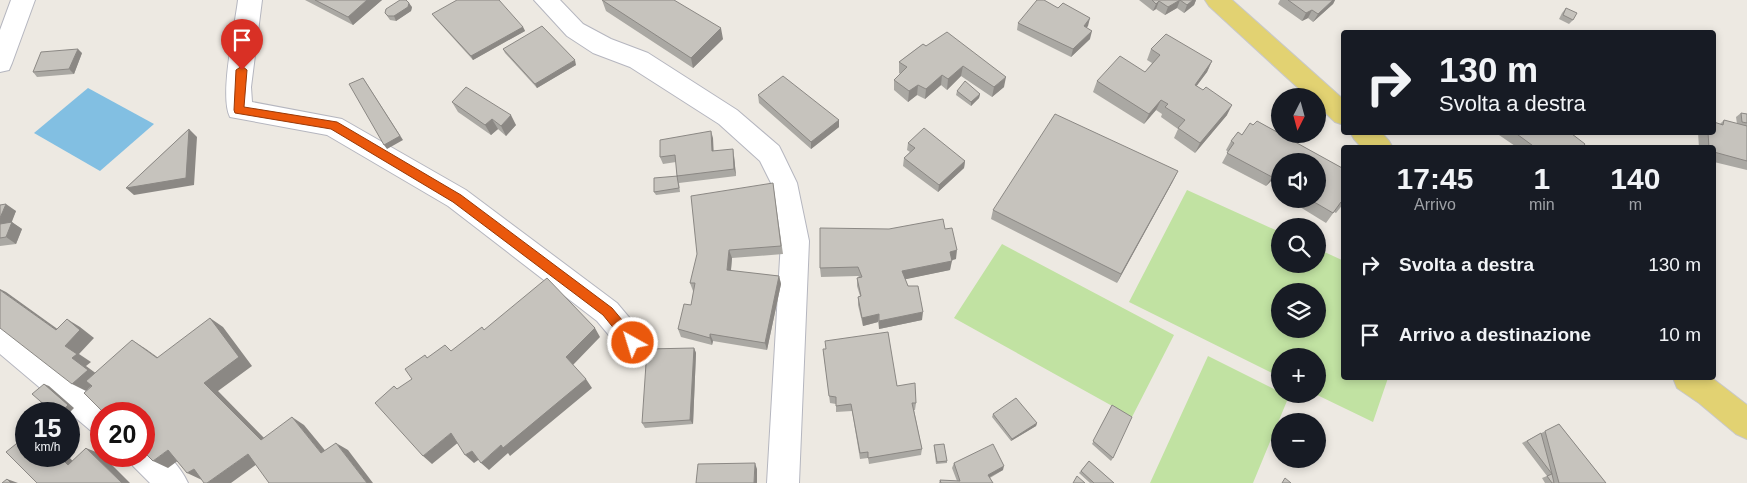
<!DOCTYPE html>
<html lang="it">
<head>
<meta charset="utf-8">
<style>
	body { margin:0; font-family:Arial,sans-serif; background:#20242c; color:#f1f3f6; height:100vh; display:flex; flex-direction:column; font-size:19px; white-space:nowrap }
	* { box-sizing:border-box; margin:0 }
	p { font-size:16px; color:#9ea1a6 }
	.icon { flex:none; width:28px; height:28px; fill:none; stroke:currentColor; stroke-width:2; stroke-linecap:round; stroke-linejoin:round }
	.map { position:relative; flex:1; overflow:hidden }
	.drawer { position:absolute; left:1341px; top:145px; width:375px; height:235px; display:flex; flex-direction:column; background:#171b24; border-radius:5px; box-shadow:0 2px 8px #0003 }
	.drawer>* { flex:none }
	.guide { position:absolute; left:1341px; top:30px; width:375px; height:105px; border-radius:5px; box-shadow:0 2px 8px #0003; background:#171b24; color:#f1f3f6; overflow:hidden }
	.needle { width:32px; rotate:186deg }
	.buttons { position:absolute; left:1271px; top:88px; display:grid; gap:10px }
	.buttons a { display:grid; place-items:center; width:55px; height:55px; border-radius:50%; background:#171b24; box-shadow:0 2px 8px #0003; font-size:25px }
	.speed { position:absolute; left:15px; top:402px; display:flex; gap:10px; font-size:25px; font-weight:700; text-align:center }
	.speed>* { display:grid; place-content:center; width:65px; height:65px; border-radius:50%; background:#171b24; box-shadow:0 2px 8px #0003; line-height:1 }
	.speed small { font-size:12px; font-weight:400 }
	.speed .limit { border:8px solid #d22; background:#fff; color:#111 }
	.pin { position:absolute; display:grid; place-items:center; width:42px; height:42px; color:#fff; margin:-51px -21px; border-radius:50% 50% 50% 0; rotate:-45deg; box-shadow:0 0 5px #0007 }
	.pin .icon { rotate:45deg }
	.me { position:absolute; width:55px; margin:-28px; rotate:321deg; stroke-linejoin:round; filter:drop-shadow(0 0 4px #0008) }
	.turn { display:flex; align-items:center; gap:18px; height:105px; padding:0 15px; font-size:22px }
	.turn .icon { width:65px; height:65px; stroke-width:2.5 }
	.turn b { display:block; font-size:35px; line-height:42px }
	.eta { display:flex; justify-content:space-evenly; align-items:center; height:85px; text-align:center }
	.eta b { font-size:30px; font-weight:700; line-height:35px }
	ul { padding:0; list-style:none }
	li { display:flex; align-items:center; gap:15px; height:70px; padding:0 15px }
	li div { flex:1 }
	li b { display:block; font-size:19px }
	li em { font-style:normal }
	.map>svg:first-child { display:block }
</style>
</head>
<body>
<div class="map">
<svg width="1747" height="483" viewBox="0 0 1747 483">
	<rect width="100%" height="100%" fill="#ede9e2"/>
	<path fill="#c1e2a2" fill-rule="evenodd" d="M1187 190 1280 232V264H1318V249L1344 261V378H1388L1373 422 1315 394H1318V356H1280V377L1129 302ZM1280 291H1318V329H1280Z
		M1002 244 1174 335 1132 417 954 318Z
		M1208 356 1280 392V394L1289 396 1253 483H1150Z"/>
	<path fill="#82bfe2" d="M88 88 154 124 100 171 34 133Z"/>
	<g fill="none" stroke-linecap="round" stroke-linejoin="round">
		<defs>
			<path id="minor" d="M11 0H35L12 63 9 70 0 72V30Z
				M238 0H262L251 87 252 102 342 119 466 190 617 303 643 334 648 343 643 352 633 356 623 352 597 321 448 206 327 135 230 117C219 96 235 26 238 0Z
				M534 0H560L583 24 611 39 648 53 737 110 779 146 783 154 797 183 809 241 799 483H767L781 241 771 183 760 161 719 124 630 67 593 53 567 36Z
				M0 323 10 327 112 410 114 414H101V435L90 430 0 354Z
				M144 440C162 447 180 465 188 483H150L133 466 129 456H144Z"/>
			<path id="major" d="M1205 0H1232L1344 100V125L1335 122 1318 106V96H1307L1209 6Z
				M1350 132H1381L1389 141 1393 148H1362L1354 139Z
				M1673 378H1712L1747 405V439L1736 434 1699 403 1677 388Z"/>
		</defs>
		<use href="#minor" stroke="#b5b6bf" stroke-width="2"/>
		<use href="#major" stroke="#c8c8c8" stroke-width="2"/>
		<use href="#minor" fill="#fff" fill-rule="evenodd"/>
		<use href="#major" fill="#e2d272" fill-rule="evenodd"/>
	</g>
	<path fill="#aaa8a3" d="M305 0H382L353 25Z
		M602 0 723 39 693 68 606 11Z
		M1139 0H1196L1194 5 1184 13 1177 8 1165 15 1156 9 1153 11Z
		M1280 0H1335L1333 4 1313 22 1308 18 1302 21 1278 4Z
		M412 7 411 11 396 21 390 20 385 13Z
		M1058 8 1090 18 1086 28 1090 39 1071 57 1017 30 1018 23Z
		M1566 8 1573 20 1569 24 1559 19 1562 13Z
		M432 14 523 27 525 31 473 60 435 18Z
		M923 44 1004 87 992 97 961 76 947 90 941 85 925 99 917 95 908 102 894 90V80L900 74 899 73V62Z
		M503 49 576 65 537 88 505 53Z
		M1151 49 1212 61 1207 72 1196 86 1227 115 1195 153 1174 138 1178 129 1161 117 1162 114 1156 110 1144 124 1093 92 1097 81 1145 72 1152 63 1147 60Z
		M82 53 74 74 37 77 33 72Z
		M957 91 980 94 979 98 971 106 956 95Z
		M758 95 839 120V127L811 149 759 103Z
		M452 102 516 125 506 136 498 129 491 135 458 112Z
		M1741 113 1747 114V170L1714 162V148H1699L1698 132H1714L1720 124 1724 120 1737 124 1736 117Z
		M1257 121 1344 169V203L1336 213 1334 212 1326 223 1287 199H1318V161H1280V187L1271 181 1266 186 1222 163 1228 152 1226 150 1231 141 1238 132 1242 135 1250 123 1253 125Z
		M1501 132H1574L1572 134 1582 148H1518L1499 135Z
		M713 138V151L734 156 736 176 679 183 680 192 656 195 654 192 677 176 676 162 663 164 660 157Z
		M908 143 965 161 964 168 938 192 903 166 904 158 910 152 907 150Z
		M1173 181 1117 283 991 219 993 210Z
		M773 183 783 254 732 258 731 271 779 276 781 284 767 350 713 341 712 345 681 337 678 329 691 305 694 291H693L690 283Z
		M0 205 16 211 11 222 22 229 16 244 0 246Z
		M889 229H945L956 259 951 260 950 270 905 279 922 320 879 329 878 322 863 326 858 305V297L860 296 857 286V278L859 277 858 276 821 277 820 268Z
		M694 348 696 353 693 424 645 428 642 423Z
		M823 349 897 386 916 403 915 410H914L922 449 921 455 869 464 868 458 860 459 852 411 836 412V404L830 403Z
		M1112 405 1113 458 1111 461 1092 444Z
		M993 414 1037 423 1036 426 1011 441 992 417Z
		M1559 424 1606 483H1545L1542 478 1547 476 1522 443Z
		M934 445 947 461V463L936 464 934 447Z
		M1089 461 1114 483H1090L1079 473Z
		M954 463 1003 470 990 478 993 483H939L940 480 957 481 952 468Z"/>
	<path fill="#8b8884" d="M367 0H382L353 25 348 17Z
		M1180 0 1177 8 1165 15 1168 7Z
		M1193 0H1196L1194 5 1184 13 1187 5Z
		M1333 0H1335L1333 4 1313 22 1318 14Z
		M1159 1 1156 9 1153 11 1156 4Z
		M409 3 412 7 411 11 396 21 394 16Z
		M1312 10 1308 18 1302 21 1306 13Z
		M1090 18 1088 26 1082 34 1084 26Z
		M523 27 525 31 473 60 471 56Z
		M721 28 723 39 693 68 691 58Z
		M1092 31 1090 39 1071 57 1073 49Z
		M78 49 82 53 74 74 69 69Z
		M575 60 576 65 537 88 535 84Z
		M1212 61 1207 72 1190 95 1195 85Z
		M963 66 961 76 947 90 948 79Z
		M942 75 941 85 925 99 926 89Z
		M1006 77 1004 87 992 97 994 87Z
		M363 78 403 140 387 149 384 145Z
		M918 85 917 95 908 102 909 91Z
		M980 94 979 98 971 106V102Z
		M1161 100 1156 110 1144 124 1149 114Z
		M1232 105 1227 115 1195 153 1200 143Z
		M511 115 516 125 506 136 501 126Z
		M492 119 498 129 491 135 485 125Z
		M839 120V127L811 149V142Z
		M189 129 197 137 194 185 134 195 126 188Z
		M711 131 713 138 714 158 712 151Z
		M733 149 734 156 736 176 734 169Z
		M965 161 964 168 938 192 939 185Z
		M1178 171 1173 181 1117 283 1121 274Z
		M1277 171 1271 181 1266 186 1272 177Z
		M6 204 16 211 8 232 0 227V218Z
		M12 222 22 229 16 244 6 237Z
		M729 250 732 258 730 279 727 270Z
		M957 250 956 259 949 261 950 252Z
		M952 261 950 270 902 280V271Z
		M779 276 781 284 767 350 765 343Z
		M0 289 6 292 70 338 56 330 0 290Z
		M923 312 922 320 879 329V321Z
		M879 314 878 322 863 326 862 318Z
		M210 318 223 327 252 366 218 391 274 448 261 440 204 383Z
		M67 319 80 327 94 338 79 354 91 362 86 366 101 377 86 391 72 384V358L65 346Z
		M595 328 600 337 572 366 566 357Z
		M710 334 713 341 712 345 710 338Z
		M132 340 146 349 171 367 157 358Z
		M694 348 696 353 693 424 690 420Z
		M586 379 592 388 510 456 508 453 489 470 481 463 501 445Z
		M44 384 49 386 74 408 68 414H60Z
		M292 417 304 425 333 460 321 453Z
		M1037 423 1036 426 1011 441 1012 439Z
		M451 433 460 441 432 464 423 456Z
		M336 443 348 450 373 483H367Z
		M86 448 101 454V456H103L130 483H122Z
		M168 450 183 457 168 468 153 461Z
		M472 451 481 458 474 463 465 455Z
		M248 454 261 461 231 483H207Z
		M59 456H68L82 471 68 465Z
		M755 463 757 469V483H754Z
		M1004 466 1003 470 986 479 988 475Z
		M194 469 209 475 202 480 187 473Z
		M7 479 18 483H11Z"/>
	<path fill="#c6c3bd" stroke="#8b8884" d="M315 0H367L348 17Z
		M400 0H406L409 3 408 7 394 16H388L385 13 386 9Z
		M457 0H499L523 27 471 56 432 14Z
		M602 0H674L721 28 691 58Z
		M1037 0H1044L1058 8 1063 3 1090 18 1084 26 1092 31 1073 49 1018 23Z
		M1152 0H1180L1168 7 1159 1 1156 4Z
		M1180 0H1193L1187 5Z
		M1288 0H1333L1318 14 1312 10 1306 13Z
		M1566 8 1577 13 1573 20 1563 15Z
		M542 26 575 60 535 84 503 49Z
		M947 32 1006 77 994 87 963 66 948 79 942 75 926 89 918 85 909 91 894 80 907 67 899 62 923 44 926 46Z
		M1166 34 1212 61 1195 85 1203 90 1206 87 1232 105 1200 143 1178 128 1185 120 1165 107 1168 104 1161 100 1149 114 1097 81 1120 56 1145 72 1160 55 1151 49Z
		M78 49 69 69 33 72 41 52Z
		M783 76 839 120 811 142 758 95Z
		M363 78 400 136 384 145 349 84Z
		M965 81 980 94 971 102 957 91Z
		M466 87 511 115 501 126 492 119 485 125 452 102Z
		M1741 113 1747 114V123L1742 122Z
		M1055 114 1178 171 1121 274 993 210Z
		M1724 120 1747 126V161L1714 152V148H1709L1708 132H1714V122L1723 125Z
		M1257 121 1344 169 1343 204 1341 202 1333 213 1309 199H1318V161H1280V173L1277 171 1272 177 1227 153 1234 143 1231 141 1238 132 1242 135 1250 123 1253 125Z
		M924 128 965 161 939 185 904 158 915 148 908 143Z
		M189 129 186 178 126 188Z
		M711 131 712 151 733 149 734 169 677 176 675 155 660 157V140Z
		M1514 132H1574L1572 134 1585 144 1582 148H1536Z
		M677 176 679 188 654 192V178L678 176Z
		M773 183 781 246 729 250 727 270 779 276 765 343 710 334V338L678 329 684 304 691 305 695 283H690L697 254 691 196Z
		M6 204 0 218V205Z
		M943 219 945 229 952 228 957 250 950 252 952 261 902 271 908 286H918L923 312 879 321V314L862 318 858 297 861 296 857 278 862 277 858 267 820 268V228L889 229Z
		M12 222 6 237 0 238V224Z
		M547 278 595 328 566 357 586 379 503 448 501 445 481 463 472 451 465 455 451 433 423 456 375 403 394 386 397 389 412 379 405 369 425 355 427 358 445 345 451 351 482 327 484 330Z
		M0 290 56 330 67 319 80 330 65 346 77 354 72 358 88 370 72 384 0 328Z
		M210 318 239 357 204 383 261 440 292 417 321 453 336 443 367 483H269L248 454 207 483H204L194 469 187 473 168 450 153 461 144 452V414H105L84 393 92 386 86 381 132 340 157 358Z
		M888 332 897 386 915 383 916 403H912L922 449 868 458V452L860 453 851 404 836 406V397L829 396 823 349H826L825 341Z
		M694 348 690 420 642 423 647 349Z
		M44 384 68 405 60 414H55L32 394Z
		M1016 398 1037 423 1012 439 993 414Z
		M1112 405 1132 417 1113 458 1093 441Z
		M1559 424 1606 483H1559L1545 431Z
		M1541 433 1552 474 1527 441Z
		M26 436V456H59L68 465 86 448 122 483H37L6 452Z
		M944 444 947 461 937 462 934 445Z
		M993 444 1004 466 988 475 993 483H941L940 480 960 481 954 463Z
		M1089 461 1114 483H1094L1081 471Z
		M755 463 754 483H696L698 464Z
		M1552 474 1554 483H1552L1547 476Z
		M1077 476 1085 483H1073Z
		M1285 478 1291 483H1282Z
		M7 479 11 483H2Z"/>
	<path fill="#ea580c" stroke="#983908" d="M242 66 247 70 244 107 337 122 461 195 612 308 638 339 639 343 638 347 633 349 629 347 603 315 453 202 331 129 235 113 234 110 236 70Z"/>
</svg>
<div class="buttons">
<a><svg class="needle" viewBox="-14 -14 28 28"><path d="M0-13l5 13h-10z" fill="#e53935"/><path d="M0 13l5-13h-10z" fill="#9ea1a6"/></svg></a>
<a><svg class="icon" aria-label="sound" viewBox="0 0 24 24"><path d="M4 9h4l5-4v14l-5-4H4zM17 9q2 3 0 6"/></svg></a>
<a><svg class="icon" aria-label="search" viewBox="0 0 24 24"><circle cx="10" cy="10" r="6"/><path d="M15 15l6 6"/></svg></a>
<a><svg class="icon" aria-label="layers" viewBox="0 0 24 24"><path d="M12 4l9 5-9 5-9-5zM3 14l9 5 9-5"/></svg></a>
<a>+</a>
<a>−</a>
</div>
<div class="speed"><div>15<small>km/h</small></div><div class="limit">20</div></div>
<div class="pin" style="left:242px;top:70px;background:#d93025"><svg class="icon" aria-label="arrive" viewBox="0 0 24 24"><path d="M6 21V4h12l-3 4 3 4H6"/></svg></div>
<svg class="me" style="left:633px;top:343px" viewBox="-20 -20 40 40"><circle r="17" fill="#ea580c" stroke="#fff" stroke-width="3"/><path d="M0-11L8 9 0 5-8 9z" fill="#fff"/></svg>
<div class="guide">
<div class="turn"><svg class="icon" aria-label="right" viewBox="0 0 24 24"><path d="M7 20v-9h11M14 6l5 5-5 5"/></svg><div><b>130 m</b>Svolta a destra</div></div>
</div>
<section class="drawer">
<div class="eta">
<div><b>17:45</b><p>Arrivo</p></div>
<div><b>1</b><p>min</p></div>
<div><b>140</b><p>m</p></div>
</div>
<ul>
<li><svg class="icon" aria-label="right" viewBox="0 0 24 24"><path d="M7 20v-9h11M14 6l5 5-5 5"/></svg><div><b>Svolta a destra</b></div><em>130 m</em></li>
<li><svg class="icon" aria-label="arrive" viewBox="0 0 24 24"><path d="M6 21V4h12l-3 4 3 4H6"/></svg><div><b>Arrivo a destinazione</b></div><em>10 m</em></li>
</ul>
</section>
</div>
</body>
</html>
